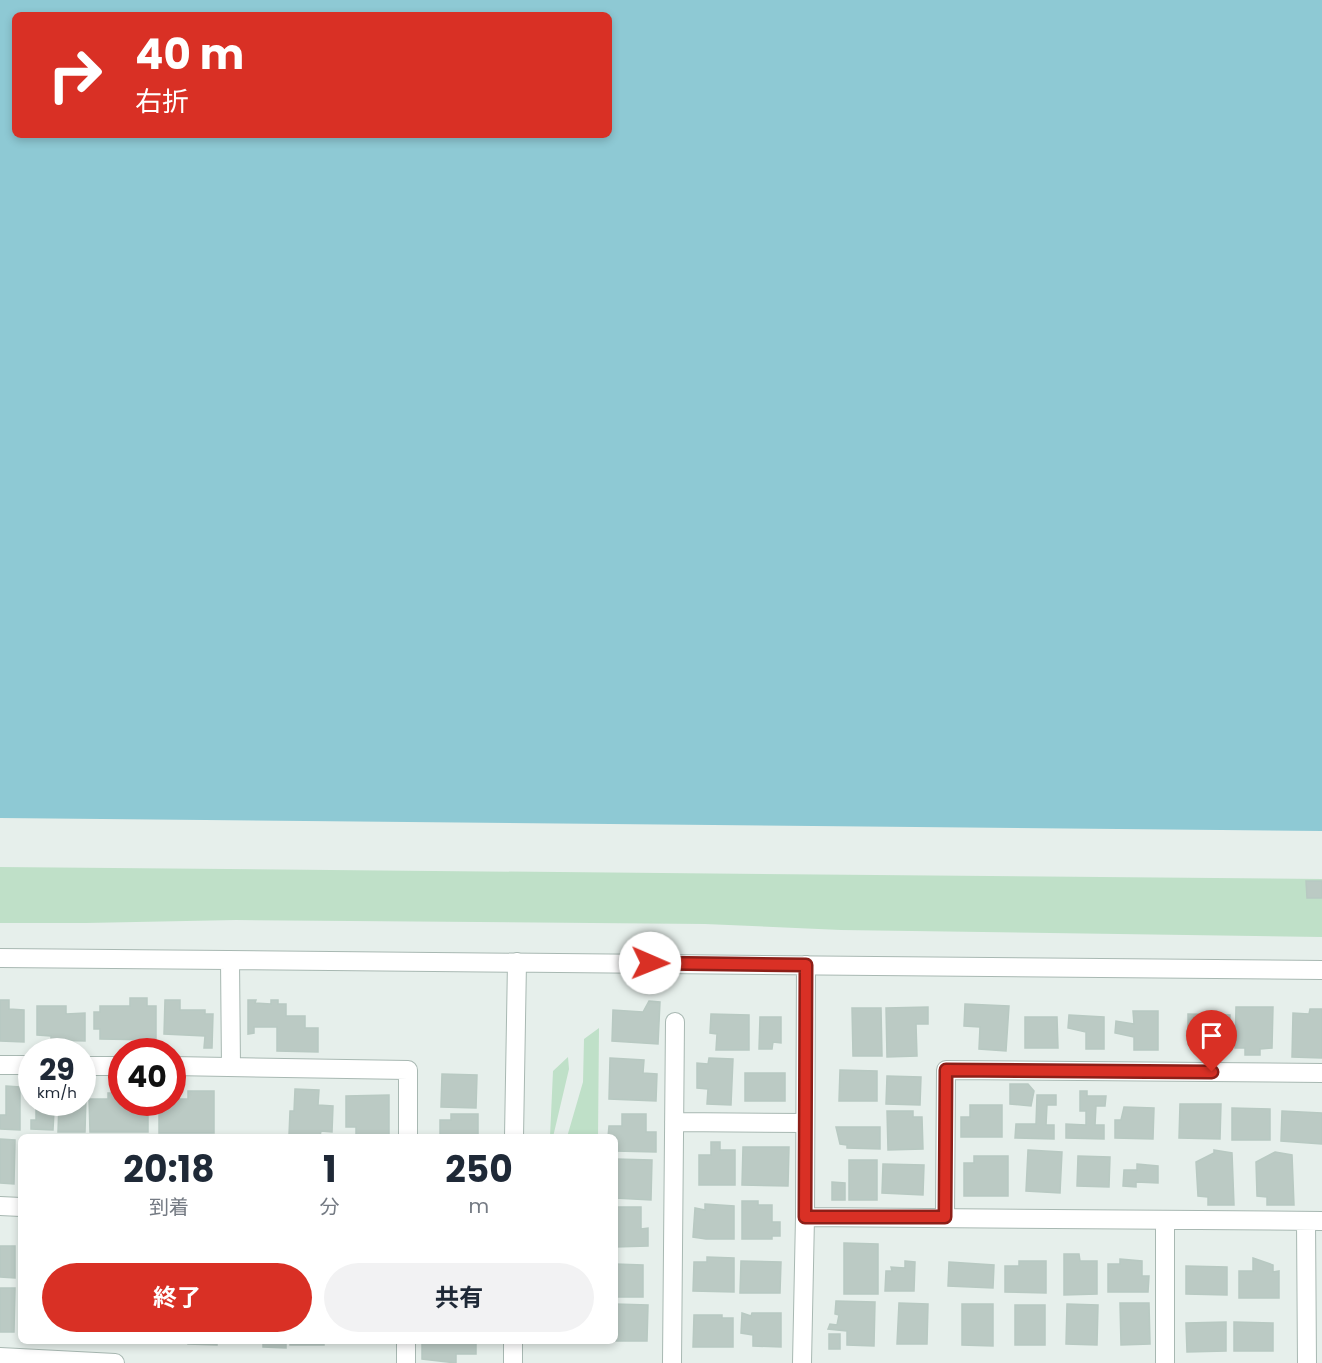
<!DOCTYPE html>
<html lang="ja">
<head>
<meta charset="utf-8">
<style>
	body { margin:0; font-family:Poppins,"Noto Sans JP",sans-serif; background:#f2f2f3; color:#1f2937; height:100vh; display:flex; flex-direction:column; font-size:22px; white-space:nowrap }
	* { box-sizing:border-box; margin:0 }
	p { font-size:20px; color:#747a83 }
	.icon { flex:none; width:33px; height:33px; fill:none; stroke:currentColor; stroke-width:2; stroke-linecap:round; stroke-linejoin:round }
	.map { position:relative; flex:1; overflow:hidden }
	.panel { position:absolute; left:18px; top:1134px; width:600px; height:210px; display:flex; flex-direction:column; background:#fff; border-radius:9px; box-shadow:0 3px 9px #0003 }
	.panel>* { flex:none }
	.guide { position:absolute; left:12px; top:12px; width:600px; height:126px; border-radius:9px; box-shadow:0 3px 9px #0003; background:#d93025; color:#fff; overflow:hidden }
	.speed { position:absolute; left:18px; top:1038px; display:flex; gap:12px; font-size:30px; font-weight:700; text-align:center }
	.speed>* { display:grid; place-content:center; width:78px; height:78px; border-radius:50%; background:#fff; box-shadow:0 3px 9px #0003; line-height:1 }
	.speed small { font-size:15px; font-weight:400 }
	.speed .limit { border:9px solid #d22; background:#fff; color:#111 }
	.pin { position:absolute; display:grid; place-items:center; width:51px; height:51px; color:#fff; margin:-62px -26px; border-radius:50% 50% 50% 0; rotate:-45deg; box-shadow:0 0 6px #0007 }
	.pin .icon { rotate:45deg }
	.me { position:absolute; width:66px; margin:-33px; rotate:91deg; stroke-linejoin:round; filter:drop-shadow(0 0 4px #0008) }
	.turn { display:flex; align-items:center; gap:21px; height:126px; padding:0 24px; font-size:27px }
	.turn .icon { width:78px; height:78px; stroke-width:2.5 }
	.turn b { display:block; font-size:42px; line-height:51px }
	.eta { display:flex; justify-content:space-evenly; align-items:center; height:102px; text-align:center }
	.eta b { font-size:36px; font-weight:700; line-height:42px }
	.cta { display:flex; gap:12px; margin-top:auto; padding:12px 24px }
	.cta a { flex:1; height:69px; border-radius:36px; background:#d93025; color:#fff; font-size:24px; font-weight:700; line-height:69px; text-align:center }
	.cta a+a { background:#f2f2f3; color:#1f2937 }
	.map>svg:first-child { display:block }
</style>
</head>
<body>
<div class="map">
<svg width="1322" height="1363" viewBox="0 0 1322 1363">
	<rect width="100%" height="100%" fill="#e6efeb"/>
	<path fill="#bfe0c8" d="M0 867 1322 879V937L841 930 705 924 236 920 86 923H0Z
		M599 1028 598 1137H567L583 1082 584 1039Z
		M568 1057 569 1069 553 1137H550L553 1071Z"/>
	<path fill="#8ec9d4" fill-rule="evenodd" d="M0 0H1322V831L0 818ZM15 15H609V135H15Z"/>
	<path fill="#bbcac4" stroke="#b8c9c2" stroke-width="1.5" d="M1306 881H1322V898H1307Z
		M130 998H147V1006H156V1040L100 1039V1029H94V1012H100V1006H130Z
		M0 1000H9V1009L24 1010V1042L0 1041Z
		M165 1000H180V1010H205V1014H213L212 1048H204L205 1036 164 1034Z
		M248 1000H256L255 1003 271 1004V1000H278V1004H286V1016H305V1028H318V1052L277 1051V1027H254V1033L248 1034Z
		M649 1001 660 1002 658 1044 612 1041 613 1010 643 1012Z
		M965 1004 1009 1006 1006 1051 979 1049 980 1027 964 1026Z
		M37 1006H66V1014L85 1013V1041L51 1040V1036L37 1035Z
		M928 1007V1024H916L917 1056 887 1057 886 1008Z
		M1236 1007H1273L1272 1048 1260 1049V1055H1245V1048H1235Z
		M852 1008H881L882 1056H853Z
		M1310 1009H1322V1058L1292 1057 1293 1013 1309 1014Z
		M1133 1011H1158V1050H1134V1037L1115 1033 1116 1021 1134 1024Z
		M711 1014 749 1015V1050H716L717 1034 710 1033Z
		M1188 1014 1230 1015 1229 1044H1188Z
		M1069 1015 1104 1017V1049H1086V1032L1068 1028Z
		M760 1017H781V1043L773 1042 772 1049H759Z
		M1025 1017H1057L1058 1048H1025Z
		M610 1058 644 1060 643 1073 657 1074 656 1101 609 1099Z
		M709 1058 733 1059 731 1105 707 1104 708 1089 697 1088V1063L708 1064Z
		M840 1070 877 1071V1101H839Z
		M745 1073H785V1101H745Z
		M442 1074 477 1075 476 1108 441 1107Z
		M887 1076 921 1077 920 1105 886 1104Z
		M1010 1084H1028L1034 1091 1031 1106 1010 1104Z
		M6 1086 20 1087V1130L0 1129V1115H6Z
		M295 1089 319 1090 318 1105 333 1106 332 1132 321 1131 320 1136 289 1135 290 1111H294Z
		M188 1091H214V1133H159V1108H169V1102H172V1099H188Z
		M1080 1091H1087V1096H1106L1105 1106H1096L1095 1125H1104V1139L1066 1138V1124L1086 1125V1111H1080Z
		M108 1093H122V1102H148V1132H90L89 1099H108Z
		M389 1095V1137H356V1127H346V1096Z
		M1037 1095H1056V1105H1047L1046 1125H1054V1139L1015 1138 1016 1124H1036Z
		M82 1097H86L85 1132H58L59 1102H82Z
		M1180 1104H1221L1220 1139 1179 1138Z
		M970 1105H1002V1137H961V1117H970Z
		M1124 1107 1154 1108 1153 1139 1115 1138V1120H1121Z
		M1232 1108 1270 1109V1140H1232Z
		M36 1109 54 1111 53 1130 31 1129V1120H36Z
		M887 1111H913V1117H922L923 1149 888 1150Z
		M1282 1111 1322 1113V1144L1281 1141Z
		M451 1114H478V1137H440V1120H451Z
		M622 1114H646V1132H656V1152L615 1151V1137H608L609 1126H622Z
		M836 1127H880V1149L847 1148V1145L840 1144Z
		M0 1139 15 1140 14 1184 0 1183Z
		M711 1142H720V1150H735V1185H699V1155H711Z
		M743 1147H789L788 1186 742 1185Z
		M1028 1150 1062 1152 1060 1193 1026 1191Z
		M1214 1150 1232 1153 1234 1205H1208V1197L1198 1196 1196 1162 1214 1153Z
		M1275 1152 1292 1155 1294 1205H1267V1197L1257 1196 1256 1162Z
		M974 1156H1008V1196H964V1163H974Z
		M1078 1156 1110 1157 1109 1187 1077 1186Z
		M615 1159 652 1160 651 1200 615 1198Z
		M849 1160H877V1200H849Z
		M883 1164 924 1165 923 1195 882 1193Z
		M1137 1164 1158 1166V1183L1136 1182V1187L1123 1186 1124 1170H1137Z
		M832 1182 845 1183V1200H832Z
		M742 1201H758V1205H772V1222H780V1236H772V1239H742Z
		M705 1204 734 1206V1239H706L693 1237 695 1208 705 1210Z
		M615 1207H641V1229L648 1228V1246L615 1247Z
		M844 1243 878 1244V1294H844Z
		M0 1246H15V1278L0 1277Z
		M1064 1254H1079L1080 1261H1097V1294L1064 1295Z
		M707 1257 734 1258V1292L693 1291 694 1262H707Z
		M1253 1258 1273 1265V1272L1279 1271V1298H1239V1271H1253Z
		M1120 1259 1142 1261V1276H1149L1148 1292H1108V1264H1120Z
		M741 1261 781 1262 780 1293H740Z
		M905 1261 915 1262 914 1291H885L886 1271H892L891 1267 905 1268Z
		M1019 1261H1046V1293L1005 1292V1266H1019Z
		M949 1262 994 1265 993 1288 948 1286Z
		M615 1264 643 1265V1297H615Z
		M1186 1266 1227 1267V1295L1186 1294Z
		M0 1288H15L14 1332H0Z
		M836 1301 875 1302 874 1346 847 1345V1331L828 1329 830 1324 837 1325 839 1315 835 1314Z
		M899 1303 928 1304 927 1344H897Z
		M1120 1303H1149L1150 1344 1121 1345Z
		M615 1304 648 1305 647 1341H615Z
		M962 1304H993V1346L962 1345Z
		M1067 1304 1098 1305 1097 1345 1066 1344Z
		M1015 1305H1045V1345H1015Z
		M742 1313 751 1316 752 1313H781V1347L753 1346V1335L741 1333Z
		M694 1315H722V1318H733V1347H693Z
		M1226 1322V1351L1187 1352 1186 1323Z
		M1234 1322 1273 1323V1351H1234Z
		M829 1334H840V1349H829Z
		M188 1341H217V1345L188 1344Z
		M263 1341H286V1348L263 1347Z
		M290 1341H324V1345H290Z
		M422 1341H476V1354H456V1363L422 1359Z"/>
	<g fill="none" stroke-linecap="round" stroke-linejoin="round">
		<defs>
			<path id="minor" d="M0 958 1322 970
				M230 960 231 1067
				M0 1065H32
				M82 1066H122
				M172 1066 408 1070V1137
				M674 1122 804 1123
				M514 1137 517 962
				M0 1206 21 1207
				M805 1217 1322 1221
				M945 1217 946 1070 1322 1073
				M1306 1221 1307 1363
				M0 1357 115 1363
				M406 1363V1341
				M513 1363V1341
				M672 1363 675 1022
				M802 1363 805 1217 806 965
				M1165 1363V1220"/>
		</defs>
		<use href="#minor" stroke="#a8b8b2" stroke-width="20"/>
		<use href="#minor" stroke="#fff" stroke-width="18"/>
	</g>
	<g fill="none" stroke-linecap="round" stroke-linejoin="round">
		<defs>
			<path id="route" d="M650 963 806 965 805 1217H945L946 1070 1212 1072"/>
		</defs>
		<use href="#route" stroke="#8d1f18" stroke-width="15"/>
		<use href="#route" stroke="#d93025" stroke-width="10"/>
	</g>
</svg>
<div class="speed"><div>29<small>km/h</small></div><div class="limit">40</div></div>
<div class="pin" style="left:1212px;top:1072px;background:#d93025"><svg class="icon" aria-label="arrive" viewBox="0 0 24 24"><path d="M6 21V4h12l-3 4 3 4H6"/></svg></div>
<svg class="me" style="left:650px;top:963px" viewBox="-20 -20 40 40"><circle r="19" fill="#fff"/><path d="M0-13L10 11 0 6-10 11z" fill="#d93025"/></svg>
<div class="guide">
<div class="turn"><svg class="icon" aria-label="right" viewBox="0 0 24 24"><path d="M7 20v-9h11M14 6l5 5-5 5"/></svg><div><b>40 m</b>右折</div></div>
</div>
<section class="panel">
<div class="eta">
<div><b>20:18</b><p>到着</p></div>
<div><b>1</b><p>分</p></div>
<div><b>250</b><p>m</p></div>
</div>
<div class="cta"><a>終了</a><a>共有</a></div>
</section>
</div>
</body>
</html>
